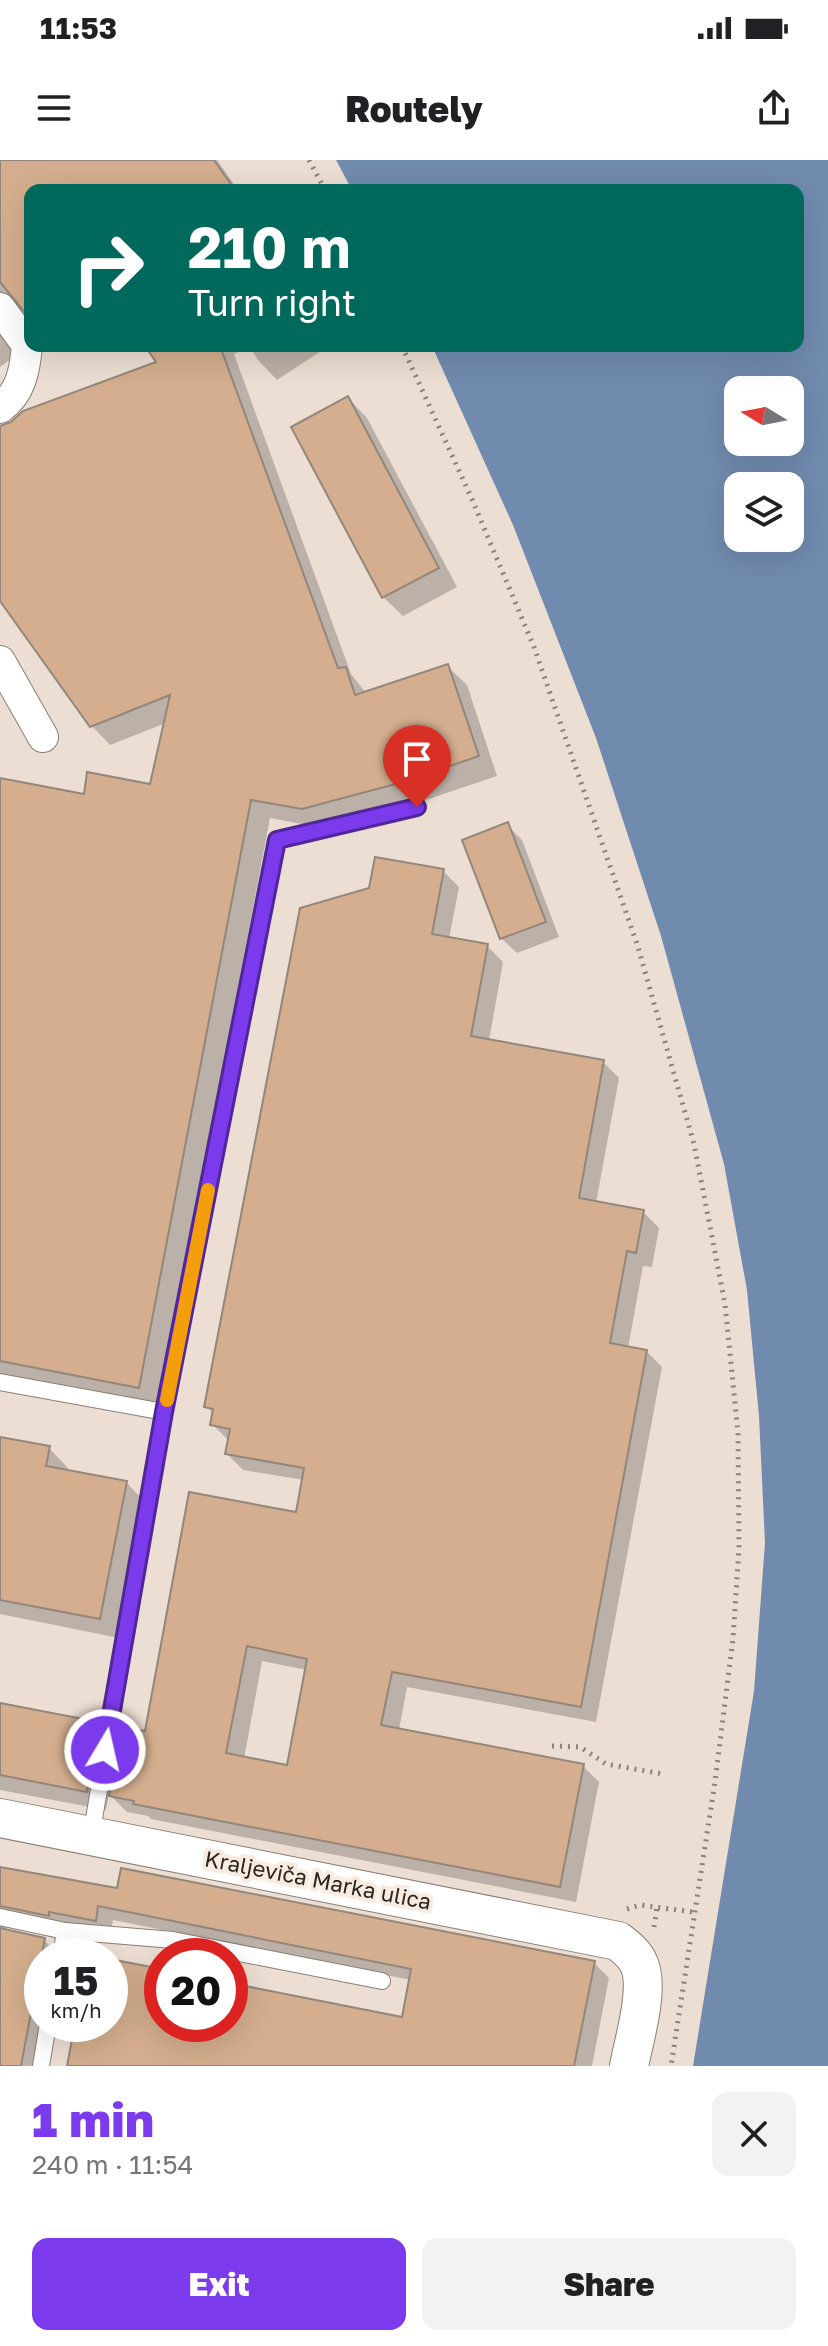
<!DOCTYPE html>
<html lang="en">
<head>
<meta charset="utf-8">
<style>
	body { margin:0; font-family:"Golos Text",sans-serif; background:#f2f2f2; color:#202124; height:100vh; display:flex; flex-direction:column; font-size:30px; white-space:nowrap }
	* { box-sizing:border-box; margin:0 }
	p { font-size:26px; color:#757577 }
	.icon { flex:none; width:44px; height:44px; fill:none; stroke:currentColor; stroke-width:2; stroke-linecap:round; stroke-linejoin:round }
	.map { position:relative; height:1906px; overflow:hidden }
	.details { display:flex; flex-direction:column; background:#fff; flex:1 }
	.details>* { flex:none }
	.guide { position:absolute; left:24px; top:24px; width:780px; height:168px; border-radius:16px; box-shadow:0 8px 32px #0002; background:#00695c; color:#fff; overflow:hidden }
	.needle { width:52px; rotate:280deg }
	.controls { position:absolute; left:724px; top:216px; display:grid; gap:16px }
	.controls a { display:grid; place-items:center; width:80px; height:80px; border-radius:16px; background:#fff; box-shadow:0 8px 32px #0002; font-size:40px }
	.speed { position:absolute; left:24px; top:1778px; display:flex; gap:16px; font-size:40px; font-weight:700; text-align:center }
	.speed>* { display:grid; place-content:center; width:104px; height:104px; border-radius:50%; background:#fff; box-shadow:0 8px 32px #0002; line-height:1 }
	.speed small { font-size:20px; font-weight:400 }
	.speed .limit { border:12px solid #d22; background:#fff; color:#111 }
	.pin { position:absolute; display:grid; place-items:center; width:68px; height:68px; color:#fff; margin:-82px -34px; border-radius:50% 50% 50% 0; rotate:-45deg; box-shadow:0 0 8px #0007 }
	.pin .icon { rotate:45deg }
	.me { position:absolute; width:88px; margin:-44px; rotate:9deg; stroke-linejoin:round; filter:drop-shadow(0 0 6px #0008) }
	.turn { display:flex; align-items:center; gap:28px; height:168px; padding:0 32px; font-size:36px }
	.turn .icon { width:104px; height:104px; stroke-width:2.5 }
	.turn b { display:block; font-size:56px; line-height:68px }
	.round { display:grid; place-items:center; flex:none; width:84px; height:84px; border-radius:16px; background:#f2f2f2 }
	.head { display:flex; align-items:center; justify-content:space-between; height:136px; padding:0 32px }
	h1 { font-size:48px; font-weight:800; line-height:60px; color:#7c3aed }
	.action { display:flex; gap:16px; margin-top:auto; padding:16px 32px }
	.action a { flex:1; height:92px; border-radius:16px; background:#7c3aed; color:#fff; font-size:32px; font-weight:800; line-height:92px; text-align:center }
	.action a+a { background:#f2f2f2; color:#202124 }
	.status { display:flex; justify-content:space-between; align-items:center; height:56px; padding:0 40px; background:#fff; direction:ltr }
	.status svg { height:22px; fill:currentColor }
	header { display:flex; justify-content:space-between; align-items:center; height:104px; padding:0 32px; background:#fff; font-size:36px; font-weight:800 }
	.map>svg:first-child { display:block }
</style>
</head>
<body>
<div class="status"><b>11:53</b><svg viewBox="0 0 49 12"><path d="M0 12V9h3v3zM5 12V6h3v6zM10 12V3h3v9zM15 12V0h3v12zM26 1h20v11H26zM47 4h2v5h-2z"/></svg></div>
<header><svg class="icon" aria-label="menu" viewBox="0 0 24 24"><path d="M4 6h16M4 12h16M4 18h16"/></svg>Routely<svg class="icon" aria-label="share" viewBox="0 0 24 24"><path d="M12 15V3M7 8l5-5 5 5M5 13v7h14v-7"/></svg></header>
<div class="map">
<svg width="828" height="1906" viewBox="0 0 828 1906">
	<rect width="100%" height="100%" fill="#ecded2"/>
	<path fill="#718baf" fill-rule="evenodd" d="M336 0H828V1906H693L754 1531 765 1383 759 1256 747 1130 724 1004 661 776 596 578 513 365 432 186H798V30H352ZM738 230H790V282H738ZM738 326H790V378H738Z"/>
	<path fill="#0003" fill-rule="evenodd" d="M0 0H217L238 30H30V155L26 150 18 149 16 195 0 207Z
		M148 186H329L277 220 258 200 250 187 234 194 351 514 366 533 447 506 467 525 497 616 423 641 323 668 270 658 158 1246 0 1216V620L85 636 152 626 166 563 110 585 91 565 0 437V266L12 264 159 203Z
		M348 238 367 258 457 427 403 456 383 437Z
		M507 665 522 680 559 777 517 793 501 778Z
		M443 711 459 727 449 779 487 786 503 802 489 881 603 902 619 918 596 1043 643 1052 659 1068 652 1107 643 1106 628 1188 646 1191 662 1207 596 1562 407 1527 399 1570 583 1606 599 1622 576 1742 151 1659 148 1656 127 1652 109 1634 106 1650 0 1630V1545L98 1564 120 1586 146 1574 298 1354 304 1320 243 1310 227 1294 229 1281 212 1264 214 1254 206 1246ZM262 1501 307 1510 288 1607 244 1599Z
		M0 1279 49 1288 68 1308V1312L126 1322 145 1342 119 1478 0 1454Z
		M0 1709 119 1731 594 1803 609 1818 592 1906H69L77 1864H110V1801L162 1811V1864H230V1825L403 1859 411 1820 113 1760 110 1775 13 1761 4 1770 44 1780 59 1795 42 1796V1864L38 1906H0Z"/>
	<path fill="#d4ae8e" stroke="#93877c" stroke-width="2" fill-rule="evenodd" d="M0 0H214L235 30H30V159L0 122Z
		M145 186H220L338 508 346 507 355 535 448 504 479 596 403 622 302 649 251 640 139 1228 0 1201V618L84 634 87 612 150 624 170 535 90 567 0 441V266L11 262 23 251 156 202Z
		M348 236 439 408 382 438 291 267Z
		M508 662 546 762 500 779 462 680Z
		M375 697 444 709 432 774 488 784 471 876 604 900 579 1038 644 1050 636 1093 627 1091 610 1183 647 1190 581 1547 392 1512 381 1565 584 1604 560 1727 133 1644 134 1641 109 1636 121 1567 145 1571 189 1332 296 1352 304 1308 225 1294 230 1269 210 1265 213 1249 204 1247 300 748 369 728ZM247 1486 307 1499 287 1605 226 1593Z
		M0 1277 50 1286 46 1306 127 1321 100 1459 0 1440Z
		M0 1543 99 1562 87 1632 0 1615Z
		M0 1707 117 1728 121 1708 595 1801 574 1906H67L75 1864H110V1799L162 1809V1864H230V1823L402 1857 411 1809 98 1746 96 1761 49 1752V1756L0 1746Z
		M0 1768 45 1778 21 1906H0Z"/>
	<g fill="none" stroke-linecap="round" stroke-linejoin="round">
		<defs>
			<path id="service" d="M0 1222 164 1252
				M91 1676 164 1252 277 680 417 647
				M0 1757 65 1771 61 1796
				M65 1771 173 1780 382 1821
				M41 1906 48 1864"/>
			<path id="minor" d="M0 148 27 185C25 210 21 233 0 248
				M0 501 43 577"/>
			<path id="tertiary" d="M0 1658 618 1781C627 1788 635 1794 639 1804 650 1828 634 1880 629 1906"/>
		</defs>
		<use href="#service" stroke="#8b7e74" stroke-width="18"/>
		<use href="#minor" stroke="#8b7e74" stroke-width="32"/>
		<use href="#tertiary" stroke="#8b7e74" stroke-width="40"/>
		<path stroke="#8b8179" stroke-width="5" stroke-dasharray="2 6" stroke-linecap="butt" d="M309 0 325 30
			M402 186 471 337 534 487 638 787 694 984 725 1144 738 1273 739 1388 733 1479 715 1622 671 1906
			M552 1586 580 1587 606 1604 663 1614
			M627 1749 640 1745 693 1752
			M654 1767 657 1747"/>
		<use href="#service" stroke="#fff" stroke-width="16"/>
		<use href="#minor" stroke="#fff" stroke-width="30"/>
		<use href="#tertiary" stroke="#fff" stroke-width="38"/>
	</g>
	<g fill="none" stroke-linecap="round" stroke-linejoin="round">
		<defs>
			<path id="route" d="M105 1590 164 1252 277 680 417 647"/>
		</defs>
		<use href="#route" stroke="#51269a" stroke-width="20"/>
		<use href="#route" stroke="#7c3aed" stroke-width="14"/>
		<path stroke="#f59e0b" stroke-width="14" d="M167 1240 208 1030"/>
	</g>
	<g text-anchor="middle" stroke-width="8" stroke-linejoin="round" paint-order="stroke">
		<g font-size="22" fill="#2a2520" stroke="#f9ebe0">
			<text transform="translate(318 1720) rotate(11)" y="8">Kraljeviča Marka ulica</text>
		</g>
	</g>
</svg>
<div class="controls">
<a><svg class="needle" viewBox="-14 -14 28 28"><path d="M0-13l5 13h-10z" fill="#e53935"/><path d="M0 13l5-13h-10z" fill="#757577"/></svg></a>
<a><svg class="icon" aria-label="layers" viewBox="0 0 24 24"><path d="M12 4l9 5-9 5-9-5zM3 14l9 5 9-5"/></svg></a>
</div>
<div class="speed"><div>15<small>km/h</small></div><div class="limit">20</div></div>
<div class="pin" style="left:417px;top:647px;background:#d93025"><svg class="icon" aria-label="arrive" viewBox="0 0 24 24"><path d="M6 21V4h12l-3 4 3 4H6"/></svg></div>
<svg class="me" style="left:105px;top:1590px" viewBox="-20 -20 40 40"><circle r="17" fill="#7c3aed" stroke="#fff" stroke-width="3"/><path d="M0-11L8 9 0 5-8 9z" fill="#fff"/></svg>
<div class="guide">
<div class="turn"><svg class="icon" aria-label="right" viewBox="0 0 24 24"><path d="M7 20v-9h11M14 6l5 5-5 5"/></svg><div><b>210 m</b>Turn right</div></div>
</div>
</div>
<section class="details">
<div class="head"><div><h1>1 min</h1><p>240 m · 11:54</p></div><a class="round"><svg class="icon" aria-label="close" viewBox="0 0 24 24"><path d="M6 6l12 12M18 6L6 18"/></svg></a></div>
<div class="action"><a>Exit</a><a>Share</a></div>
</section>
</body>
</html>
